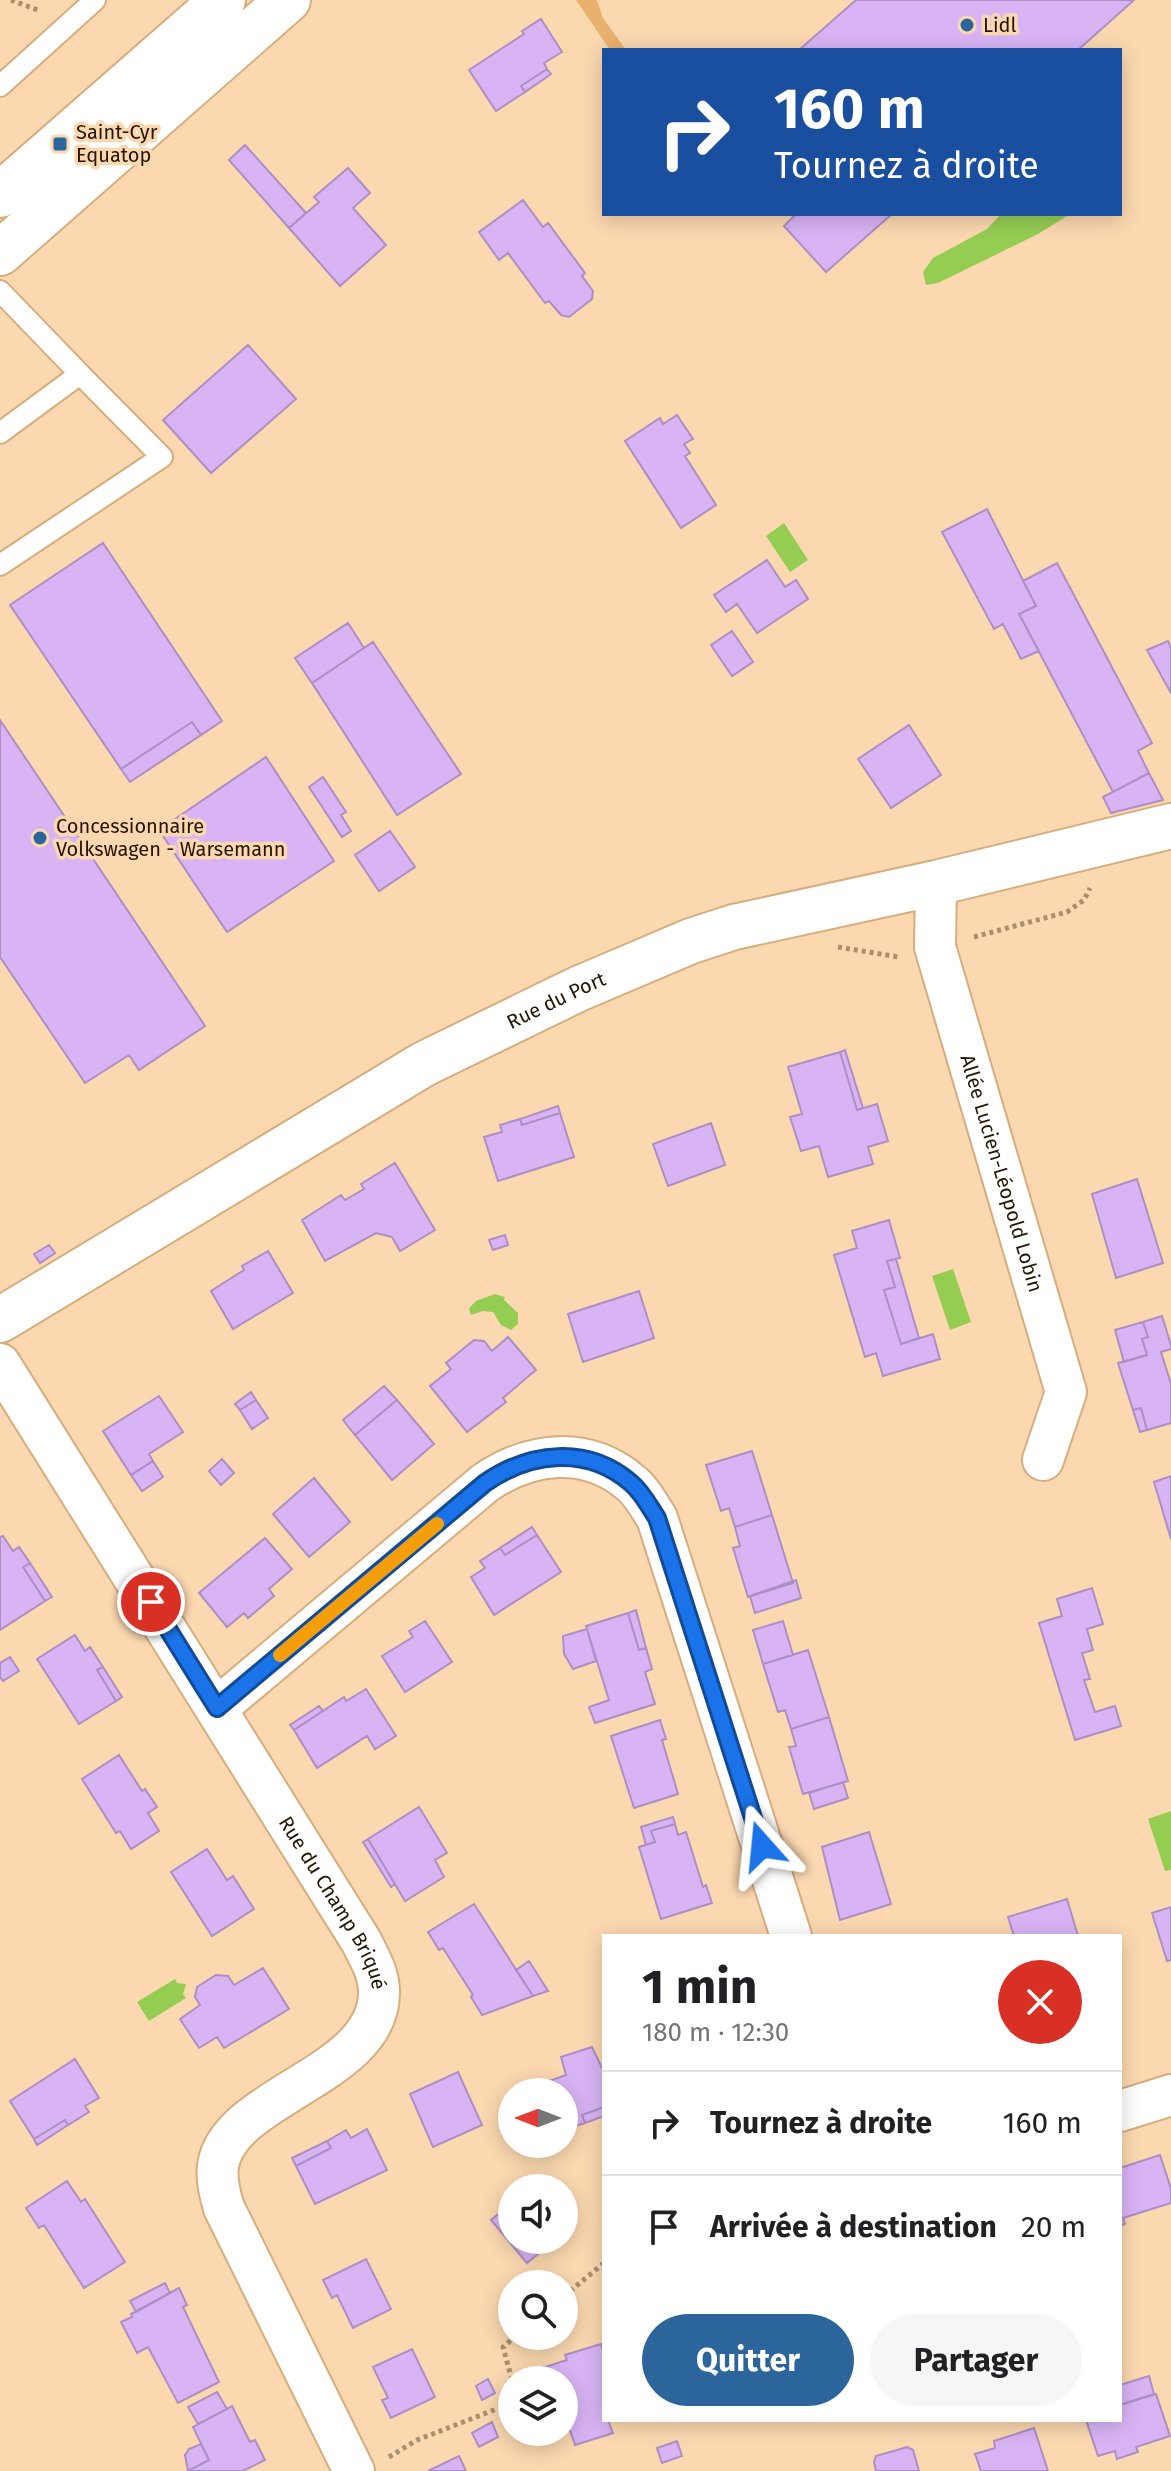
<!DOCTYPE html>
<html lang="fr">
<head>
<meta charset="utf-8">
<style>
	body { margin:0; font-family:"Fira Sans",sans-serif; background:#f6f6f6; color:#202124; height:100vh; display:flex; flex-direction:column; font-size:30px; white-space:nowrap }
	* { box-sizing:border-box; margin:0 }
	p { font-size:26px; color:#757577 }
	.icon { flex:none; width:44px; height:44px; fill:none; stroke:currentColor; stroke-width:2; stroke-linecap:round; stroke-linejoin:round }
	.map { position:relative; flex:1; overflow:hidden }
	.sheet { position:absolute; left:602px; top:1934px; width:520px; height:488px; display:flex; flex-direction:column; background:#fff; border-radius:0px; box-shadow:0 4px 20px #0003 }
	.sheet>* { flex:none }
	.guide { position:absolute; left:602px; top:48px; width:520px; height:168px; border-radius:0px; box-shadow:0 4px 20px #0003; background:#1a4fa0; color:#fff; overflow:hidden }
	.needle { width:52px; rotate:270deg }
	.buttons { position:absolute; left:498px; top:2078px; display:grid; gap:16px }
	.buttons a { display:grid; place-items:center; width:80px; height:80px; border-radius:50%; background:#fff; box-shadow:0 4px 20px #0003; font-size:40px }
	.pin { position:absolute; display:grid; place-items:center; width:68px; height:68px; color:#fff; margin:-34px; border:4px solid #fff; border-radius:50%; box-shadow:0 2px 8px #0007 }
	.me { position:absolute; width:88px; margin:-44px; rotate:342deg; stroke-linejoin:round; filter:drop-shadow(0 0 6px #0008) }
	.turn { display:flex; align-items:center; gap:28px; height:168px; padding:0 40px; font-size:36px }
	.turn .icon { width:104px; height:104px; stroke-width:2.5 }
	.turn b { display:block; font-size:56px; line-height:68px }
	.round { display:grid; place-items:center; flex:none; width:84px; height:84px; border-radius:42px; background:#f6f6f6 }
	.head { display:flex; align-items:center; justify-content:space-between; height:136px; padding:0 40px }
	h1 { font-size:48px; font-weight:700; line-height:60px }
	.primary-button { display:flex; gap:16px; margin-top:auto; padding:16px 40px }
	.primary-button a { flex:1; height:92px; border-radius:48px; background:#2b659c; color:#fff; font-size:32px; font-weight:700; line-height:92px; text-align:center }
	.primary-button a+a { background:#f6f6f6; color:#202124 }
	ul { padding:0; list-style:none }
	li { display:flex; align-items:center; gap:24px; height:104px; padding:0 40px; border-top:2px solid #e0e0e0 }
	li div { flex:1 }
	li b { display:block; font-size:30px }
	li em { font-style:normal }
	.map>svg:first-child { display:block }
</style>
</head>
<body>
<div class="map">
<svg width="1171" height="2471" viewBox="0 0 1171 2471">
	<rect width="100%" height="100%" fill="#fbd8b0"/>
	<path fill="#e9b16e" d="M576 0H597L603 18 626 50H610Z"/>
	<path fill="#95cd53" d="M1001 214H1070L1038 234 938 283 926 285 923 272 933 258 987 229Z
		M784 523 808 560 790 572 766 536Z
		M953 1269 971 1322 950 1330 932 1276Z
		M495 1294 505 1297 504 1300 518 1313V1324L511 1330 501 1325 493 1312 483 1311 471 1315 469 1308 476 1301Z
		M1171 1811V1870L1165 1871 1148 1819Z
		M175 1979 177 1983 186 1984 183 1994 186 1998 149 2021 137 2002Z"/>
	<path fill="#d9b4f5" stroke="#ac8fc3" stroke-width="2" d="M856 0H1134L1078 50H799Z
		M541 19 562 52 544 63 547 69 521 86 525 92 496 111 469 70 524 34 522 31Z
		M547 69 551 74 525 92 521 86Z
		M245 145 306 213 289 228 229 160Z
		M348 168 370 193 353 208 386 245 340 286 289 228 319 202 314 197Z
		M523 200 543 227 548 223 585 273 582 276 593 291 592 299 569 317 561 315 549 301 545 303 508 253 499 260 479 232Z
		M796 214H892L826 272 784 226Z
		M248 345 296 399 211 473 163 420Z
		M677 415 693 439 684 444 690 453 685 456 716 505 681 528 625 441 660 418 663 424Z
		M987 509 1036 606 1019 614 1039 651 1021 659 1003 624 994 629 942 532Z
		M103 543 222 721 201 735 192 722 121 769 10 605Z
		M767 560 785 587 796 580 808 599 757 633 737 604 726 612 714 595Z
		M1057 563 1152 743 1138 751 1149 773 1113 792 1019 614 1036 606 1023 581Z
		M348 623 364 648 312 683 295 658Z
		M732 631 753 662 732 676 711 645Z
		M1168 641 1171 648V693L1147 650Z
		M373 642 461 774 397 815 312 683Z
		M0 720 205 1026 139 1070 129 1055 85 1083 0 957Z
		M192 722 201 735 130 782 121 769Z
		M909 725 941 775 891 808 858 759Z
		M266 757 334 861 227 932 159 830Z
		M1149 773 1163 800 1111 813 1103 797Z
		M323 777 346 812 341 815 351 831 342 837 309 787Z
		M390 831 415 867 379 891 355 855Z
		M845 1050 863 1108 857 1110 840 1052Z
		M840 1052 857 1110 877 1104 888 1141 868 1147 873 1164 828 1177 819 1146 801 1151 790 1117 802 1114 788 1067Z
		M558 1106 560 1113 522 1125 520 1119Z
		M560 1113 574 1157 498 1181 484 1137 502 1132 500 1125 520 1119 522 1125Z
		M711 1123 725 1165 668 1186 653 1144Z
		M395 1163 435 1230 400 1251 392 1237 376 1233 325 1261 302 1220 341 1195 345 1200 364 1189 361 1184Z
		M1137 1179 1163 1263 1116 1278 1092 1194Z
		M889 1220 900 1258 887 1261 895 1287 884 1290 901 1344 933 1334 940 1359 883 1376 876 1353 865 1357 834 1255 857 1248 852 1231Z
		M505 1235 508 1245 493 1250 489 1240Z
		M49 1245 55 1253 40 1263 34 1254Z
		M268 1251 293 1293 233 1329 211 1291 244 1270 242 1266Z
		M896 1259 919 1338 901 1344 884 1290 895 1287 887 1261Z
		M639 1291 654 1338 583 1362 568 1314Z
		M1162 1316 1171 1345V1349L1161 1352 1171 1384V1423L1147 1430 1141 1408 1133 1410 1118 1363 1147 1355 1142 1339 1148 1337 1143 1322Z
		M1143 1322 1148 1337 1142 1339 1147 1355 1124 1362 1115 1330Z
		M508 1337 536 1370 503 1398 506 1402 467 1432 430 1386 451 1369 446 1363 474 1340 484 1341 492 1351Z
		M384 1386 397 1400 355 1435 343 1420Z
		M251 1392 256 1400 240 1410 235 1404Z
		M159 1396 183 1432 149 1454 153 1461 131 1475 103 1431Z
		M256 1400 268 1418 252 1429 240 1410Z
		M397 1400 434 1444 392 1480 355 1435Z
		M1141 1408 1147 1430 1140 1432 1133 1410Z
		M752 1451 772 1515 735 1527 729 1508 721 1511 706 1465Z
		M222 1459 234 1473 221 1485 209 1471Z
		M153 1461 163 1477 142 1491 131 1475Z
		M1171 1476V1539L1154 1482Z
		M314 1478 350 1522 309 1557 273 1514Z
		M772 1515 793 1583 748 1597 733 1548 740 1546 735 1527Z
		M532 1527 537 1535 505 1555 500 1548Z
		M537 1535 561 1572 494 1615 471 1577 485 1568 480 1561 500 1548 505 1555Z
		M3 1536 13 1551 19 1547 30 1563 23 1567 45 1601 0 1630V1537Z
		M265 1538 292 1569 269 1589 274 1596 248 1618 244 1613 227 1627 199 1593Z
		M30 1563 52 1597 45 1601 23 1567Z
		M796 1580 801 1598 755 1613 750 1596Z
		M1092 1588 1103 1624 1087 1629 1093 1650 1082 1653 1090 1679 1084 1680 1095 1712 1115 1706 1121 1726 1075 1740 1039 1623 1062 1616 1057 1599Z
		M636 1610 646 1648 639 1650 628 1613Z
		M628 1613 639 1650 646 1648 652 1669 645 1672 655 1704 595 1723 589 1707 609 1700 586 1626Z
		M425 1621 452 1662 405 1692 382 1656 413 1637 409 1631Z
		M783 1621 793 1655 763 1664 753 1630Z
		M587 1629 596 1661 573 1669 564 1654 563 1636Z
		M75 1635 85 1651 90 1647 103 1667 97 1670 116 1701 79 1724 37 1659Z
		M808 1650 829 1717 791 1729 785 1710 778 1712 763 1664Z
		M10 1657 19 1671 3 1681 0 1677V1663Z
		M103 1667 122 1697 116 1701 97 1670Z
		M366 1689 396 1736 375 1749 367 1736 317 1768 294 1730 344 1697 346 1701Z
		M319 1706 323 1711 294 1730 290 1725Z
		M829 1717 848 1781 803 1794 789 1747 796 1746 791 1729Z
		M660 1720 666 1739 662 1740 678 1794 634 1808 611 1736Z
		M119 1755 142 1791 145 1789 157 1807 148 1813 159 1831 131 1849 120 1831 116 1833 82 1779Z
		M843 1782 848 1798 814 1809 809 1793Z
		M419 1807 447 1853 435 1860 444 1877 405 1901 368 1839Z
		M673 1817 675 1824 651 1831 655 1842 646 1845 641 1827Z
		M675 1824 678 1835 686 1832 703 1887 706 1885 712 1903 661 1919 639 1847 655 1842 651 1831Z
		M869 1832 891 1904 840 1920 822 1847Z
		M368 1839 395 1884 391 1887 363 1842Z
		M207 1849 227 1880 233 1876 254 1909 212 1936 171 1872Z
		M1067 1899 1078 1936H1014L1008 1917Z
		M474 1904 533 1996 482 2015 471 1997 473 1995 443 1948 439 1950 428 1932Z
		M1171 1907V1960L1167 1961 1152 1913Z
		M529 1961 548 1991 533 1996 516 1970Z
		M263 1968 289 2009 224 2048 217 2037 199 2048 180 2019 200 2005 195 1997 197 1987 216 1975 228 1976 234 1985Z
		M592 2047 604 2072V2107L582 2115 585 2123 564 2130V2092H526L525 2090 566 2075 561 2057Z
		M75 2059 99 2098 85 2106 89 2112 68 2125 65 2120 34 2139 10 2101Z
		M458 2072 482 2125 433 2147 410 2094Z
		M604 2107V2116L585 2123 582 2115Z
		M65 2120 68 2125 37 2145 34 2139Z
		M367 2129 387 2170 315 2204 296 2166 331 2148 327 2141 346 2130 351 2138Z
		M327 2141 331 2148 296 2166 292 2158Z
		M1160 2155 1171 2189V2203L1123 2218 1125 2224 1120 2226V2168Z
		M67 2181 81 2202 85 2199 125 2262 84 2288 44 2225 39 2228 26 2208Z
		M512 2203V2240H555L527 2263 491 2220Z
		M366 2259 391 2309 353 2328 337 2295 332 2298 323 2280Z
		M165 2283 170 2293 136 2312 130 2301Z
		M179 2288 187 2305 183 2307 219 2382 178 2403 148 2347 137 2353 121 2322 132 2317 131 2314Z
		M601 2344 604 2354V2420H608L613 2433 575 2445 564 2413V2380H536L533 2371 567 2360 565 2355Z
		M412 2349 435 2397 391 2418 382 2400 388 2398 373 2367Z
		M1149 2376 1154 2394 1120 2405V2385Z
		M488 2379 495 2393 482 2400 476 2386Z
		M217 2392 227 2409 198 2424 188 2407Z
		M1156 2394 1170 2436 1136 2447 1138 2452 1117 2459 1115 2451 1098 2456 1086 2420H1120V2405Z
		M232 2406 250 2442 255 2440 265 2460 243 2471H188L209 2460 193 2427Z
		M492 2422 498 2437 479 2447 472 2433Z
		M1034 2428 1048 2471H981L975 2454 995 2448 994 2441Z
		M677 2441 682 2456 662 2463 657 2448Z
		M201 2444 209 2460 188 2471 185 2455 189 2449Z
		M907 2447 913 2450 919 2471H876L874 2462 876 2456Z
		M459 2456 466 2471H428Z"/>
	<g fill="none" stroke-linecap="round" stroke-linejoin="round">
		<defs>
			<path id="lane" d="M0 86 95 0
				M0 291 80 374 0 433
				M0 565 162 457 80 374"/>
			<g id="street">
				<path id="s1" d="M936 883 935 947 1066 1392 1043 1460"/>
				<path id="s2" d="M0 1364 361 1941C369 1957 379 1973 379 1992 380 2076 228 2095 218 2166 216 2180 220 2195 224 2208L354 2471"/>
				<path d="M217 1708 485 1483C530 1452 586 1445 631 1483 642 1492 649 1506 657 1518L791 1936"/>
				<path d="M1120 2111 1171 2095"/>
			</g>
			<g id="secondary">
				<path id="s3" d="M0 1320 424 1064 578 989 691 941 734 927 936 883 1171 826"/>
			</g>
			<path id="primary" d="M0 195 223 0
				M0 253 288 0"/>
		</defs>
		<use href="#lane" stroke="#d7ad7d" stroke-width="24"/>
		<use href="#street" stroke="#d7ad7d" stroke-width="44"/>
		<use href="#secondary" stroke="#d7ad7d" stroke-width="48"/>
		<use href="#primary" stroke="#d7ad7d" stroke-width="48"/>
		<path stroke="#aa8f6f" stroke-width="5" stroke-dasharray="4 4" stroke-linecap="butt" d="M11 0 40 11
			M974 937 1067 912 1084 900 1090 888
			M838 947 899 957
			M564 2296 604 2263
			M512 2380 503 2347 516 2336
			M389 2457 417 2440 512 2403"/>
		<use href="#lane" stroke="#fff" stroke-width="20"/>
		<use href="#street" stroke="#fff" stroke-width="40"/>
		<use href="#secondary" stroke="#fff" stroke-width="44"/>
		<use href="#primary" stroke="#fff" stroke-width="44"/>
	</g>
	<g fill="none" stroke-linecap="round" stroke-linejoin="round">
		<defs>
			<path id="route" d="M151 1602 217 1708 485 1483C530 1452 587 1445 631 1483 642 1492 649 1506 657 1518L762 1846"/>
		</defs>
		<use href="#route" stroke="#114b97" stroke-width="20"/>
		<use href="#route" stroke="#1a73e8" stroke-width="14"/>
		<path stroke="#f59e0b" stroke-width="14" d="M280 1655 437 1524"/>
	</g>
	<g fill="#2b659c" stroke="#fbd8b0" stroke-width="3">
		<circle cx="967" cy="25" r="8"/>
		<rect x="52" y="136" width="16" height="16" rx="4"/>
		<circle cx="40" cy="838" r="8"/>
	</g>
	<g text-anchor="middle" stroke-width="7" stroke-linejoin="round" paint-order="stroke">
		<g font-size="20" fill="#241402" stroke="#fbd8b0" text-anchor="start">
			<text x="983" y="32">Lidl</text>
			<text x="76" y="139">Saint-Cyr<tspan x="76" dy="23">Equatop</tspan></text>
			<text x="56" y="833">Concessionnaire<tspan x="56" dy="23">Volkswagen - Warsemann</tspan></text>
		</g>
		<g font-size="20" fill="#241402" stroke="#fbd8b0">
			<text dy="7" stroke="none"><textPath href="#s3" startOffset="642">Rue du Port</textPath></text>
			<text dy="7" stroke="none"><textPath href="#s1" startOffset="300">Allée Lucien-Léopold Lobin</textPath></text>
			<text dy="7" stroke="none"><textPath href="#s2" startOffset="634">Rue du Champ Briqué</textPath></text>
		</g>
	</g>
</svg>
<div class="buttons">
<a><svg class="needle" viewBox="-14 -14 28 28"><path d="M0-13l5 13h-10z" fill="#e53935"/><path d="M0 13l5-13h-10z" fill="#757577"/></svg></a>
<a><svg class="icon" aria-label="sound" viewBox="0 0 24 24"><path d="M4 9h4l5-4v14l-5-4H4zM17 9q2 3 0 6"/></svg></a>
<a><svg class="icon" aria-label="search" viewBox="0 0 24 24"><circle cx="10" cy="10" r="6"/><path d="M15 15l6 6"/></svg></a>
<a><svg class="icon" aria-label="layers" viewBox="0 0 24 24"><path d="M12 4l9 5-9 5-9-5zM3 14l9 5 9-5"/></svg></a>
</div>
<div class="pin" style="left:151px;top:1602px;background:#d93025"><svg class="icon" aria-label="arrive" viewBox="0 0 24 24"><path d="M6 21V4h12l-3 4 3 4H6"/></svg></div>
<svg class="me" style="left:762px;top:1846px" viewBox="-20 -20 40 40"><path d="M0-17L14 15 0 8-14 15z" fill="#1a73e8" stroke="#fff" stroke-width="4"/></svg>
<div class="guide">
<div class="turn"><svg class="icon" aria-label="right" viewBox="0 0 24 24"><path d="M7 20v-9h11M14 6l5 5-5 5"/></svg><div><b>160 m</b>Tournez à droite</div></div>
</div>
<section class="sheet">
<div class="head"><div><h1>1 min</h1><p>180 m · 12:30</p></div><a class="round" style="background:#d93025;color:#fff"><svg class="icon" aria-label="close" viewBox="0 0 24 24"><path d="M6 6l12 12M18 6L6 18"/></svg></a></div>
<ul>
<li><svg class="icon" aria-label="right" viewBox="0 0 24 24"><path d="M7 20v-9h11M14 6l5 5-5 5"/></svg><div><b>Tournez à droite</b></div><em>160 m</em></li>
<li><svg class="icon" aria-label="arrive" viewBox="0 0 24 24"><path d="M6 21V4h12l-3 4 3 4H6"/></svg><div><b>Arrivée à destination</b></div><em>20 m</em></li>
</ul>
<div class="primary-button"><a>Quitter</a><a>Partager</a></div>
</section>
</div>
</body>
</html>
